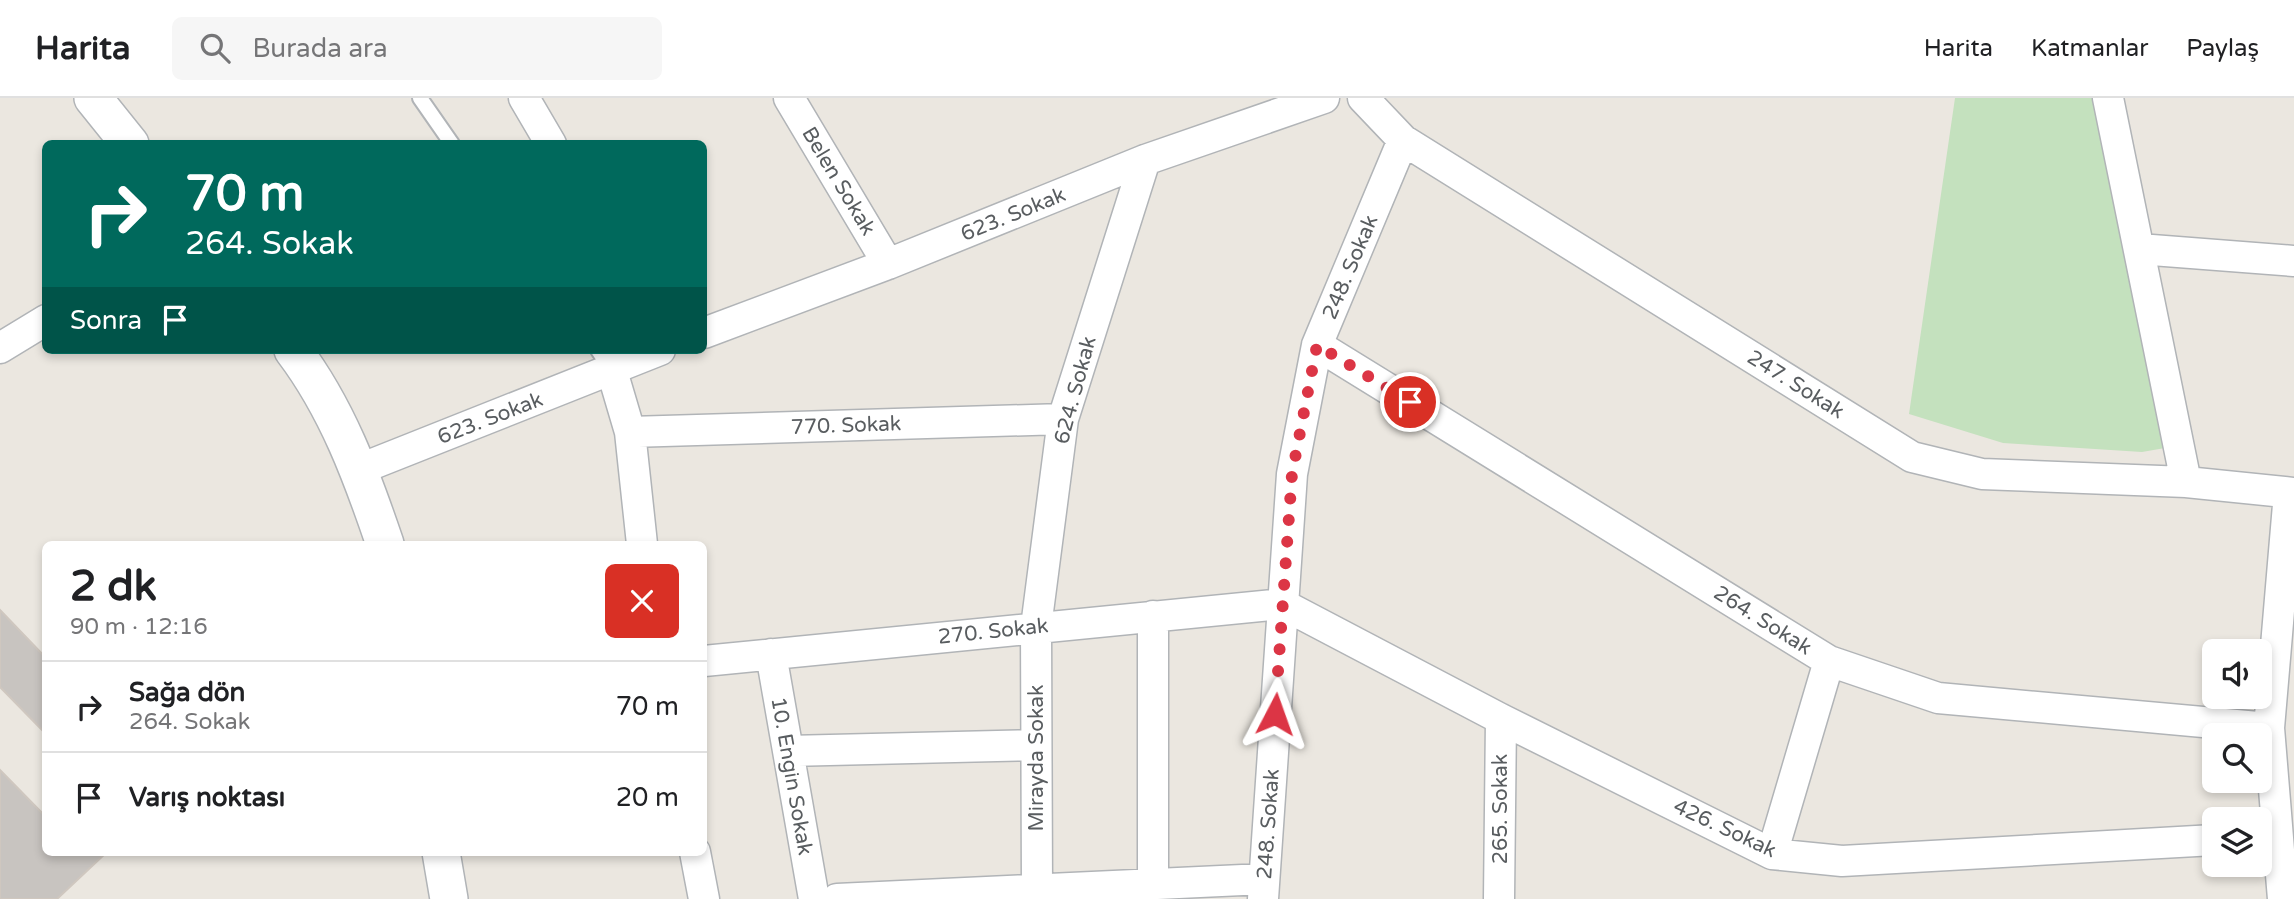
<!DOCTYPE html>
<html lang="tr">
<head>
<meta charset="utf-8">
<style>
	body { margin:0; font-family:"Varela Round",sans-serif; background:#f6f6f6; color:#202124; height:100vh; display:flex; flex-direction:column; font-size:26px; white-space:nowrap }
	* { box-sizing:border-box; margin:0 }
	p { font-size:23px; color:#757577 }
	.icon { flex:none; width:38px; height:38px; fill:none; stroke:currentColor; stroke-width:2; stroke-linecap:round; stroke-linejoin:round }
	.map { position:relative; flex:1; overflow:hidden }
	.panel { position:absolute; left:42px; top:443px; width:665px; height:315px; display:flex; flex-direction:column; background:#fff; border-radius:10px; box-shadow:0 4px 10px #0003 }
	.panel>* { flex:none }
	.hud { position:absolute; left:42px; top:42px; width:665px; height:214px; border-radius:10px; box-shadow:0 4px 10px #0003; background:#00695c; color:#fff; overflow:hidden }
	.buttons { position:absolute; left:2202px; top:541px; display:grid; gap:14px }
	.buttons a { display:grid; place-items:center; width:70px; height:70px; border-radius:10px; background:#fff; box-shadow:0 4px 10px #0003; font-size:35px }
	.pin { position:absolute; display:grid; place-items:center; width:60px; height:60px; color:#fff; margin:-30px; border:4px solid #fff; border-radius:50%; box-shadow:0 2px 7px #0007 }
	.me { position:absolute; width:77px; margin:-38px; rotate:4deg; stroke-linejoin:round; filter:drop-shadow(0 0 5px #0008) }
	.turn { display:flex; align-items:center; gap:24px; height:147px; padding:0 28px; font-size:32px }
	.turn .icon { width:91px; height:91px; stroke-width:2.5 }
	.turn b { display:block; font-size:49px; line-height:60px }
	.then { display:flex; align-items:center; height:66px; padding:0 28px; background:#0003; gap:14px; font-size:26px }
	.round { display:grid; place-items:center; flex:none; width:74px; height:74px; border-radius:10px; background:#f6f6f6 }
	.head { display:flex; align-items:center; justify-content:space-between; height:119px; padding:0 28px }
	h1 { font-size:42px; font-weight:700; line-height:52px }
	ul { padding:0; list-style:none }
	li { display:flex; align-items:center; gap:21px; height:91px; padding:0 28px; border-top:2px solid #e0e0e0 }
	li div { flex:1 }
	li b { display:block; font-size:26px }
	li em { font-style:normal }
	header { display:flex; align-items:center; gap:42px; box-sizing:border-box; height:98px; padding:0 35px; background:#fff; border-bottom:2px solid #e0e0e0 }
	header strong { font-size:33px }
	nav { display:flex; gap:38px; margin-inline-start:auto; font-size:24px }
	.search { width:490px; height:63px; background:#f6f6f6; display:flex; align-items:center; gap:18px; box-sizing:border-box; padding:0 24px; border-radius:10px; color:#757577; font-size:26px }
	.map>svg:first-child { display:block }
</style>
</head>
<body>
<header>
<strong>Harita</strong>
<div class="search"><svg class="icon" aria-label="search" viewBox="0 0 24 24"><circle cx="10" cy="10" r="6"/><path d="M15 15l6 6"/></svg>Burada ara</div>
<nav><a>Harita</a><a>Katmanlar</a><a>Paylaş</a></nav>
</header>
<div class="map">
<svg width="2294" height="801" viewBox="0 0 2294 801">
	<rect width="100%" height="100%" fill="#ebe7e0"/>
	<path fill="#c4e1be" d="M1955 0H2102L2165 350 2142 354 2003 345 1909 316Z"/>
	<path fill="#c8c4c0" stroke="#cfc7bf" stroke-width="2" d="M0 512 46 560V636L0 589Z
		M0 672 46 719V754H107L57 801H0Z"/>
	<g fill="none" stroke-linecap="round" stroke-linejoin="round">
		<defs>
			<path id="service" d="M420 0 452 46
				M598 252 612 273"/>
			<path id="minor" d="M524 0 551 46
				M789 0 888 166
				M1363 0 1403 42 1912 359 1982 376 2186 384 2294 395
				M2108 0 2186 384
				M2139 151 2294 163
				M704 235 888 166 1145 62 1324 0
				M1317 247 1829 563 1938 600 2269 630
				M0 250 46 222
				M612 273 630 334 642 446
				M630 334 1063 321
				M360 371 660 252
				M771 556 814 801
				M704 563 1282 506 1501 621 1772 756 1842 763 2214 742
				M788 653 1036 647
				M695 754 704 801
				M1772 756 1829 563
				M1153 787V518
				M1037 792 1036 529 1063 321 1145 62
				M837 801 1264 781
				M1263 801 1292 376 1317 247 1403 42
				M1499 801 1501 621
				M2283 801 2269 630 2289 395"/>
			<path id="tertiary" d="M93 0 130 46
				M293 252C337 310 362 378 385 446
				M441 754 449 801"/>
		</defs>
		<use href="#service" stroke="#b1b4b7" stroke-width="18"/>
		<use href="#minor" stroke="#b1b4b7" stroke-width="33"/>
		<use href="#tertiary" stroke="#b1b4b7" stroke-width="40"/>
		<use href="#service" stroke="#fff" stroke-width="14"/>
		<use href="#minor" stroke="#fff" stroke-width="30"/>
		<use href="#tertiary" stroke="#fff" stroke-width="37"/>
	</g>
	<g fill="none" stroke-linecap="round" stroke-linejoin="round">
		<path stroke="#dc3545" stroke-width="12" stroke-dasharray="0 21.6" d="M1275 616 1292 376 1317 247 1410 304"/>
	</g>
	<g text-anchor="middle" stroke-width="5" stroke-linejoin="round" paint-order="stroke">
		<g font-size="21" fill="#595d60" stroke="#fff">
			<text transform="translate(839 83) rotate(59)" y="7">Belen Sokak</text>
			<text transform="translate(1013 116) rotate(-22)" y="7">623. Sokak</text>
			<text transform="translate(1350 169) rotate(-67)" y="7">248. Sokak</text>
			<text transform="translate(1796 286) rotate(32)" y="7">247. Sokak</text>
			<text transform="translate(1075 292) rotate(-75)" y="7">624. Sokak</text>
			<text transform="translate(490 320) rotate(-21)" y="7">623. Sokak</text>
			<text transform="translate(846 327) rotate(-2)" y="7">770. Sokak</text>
			<text transform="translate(1763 522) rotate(32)" y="7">264. Sokak</text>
			<text transform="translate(993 533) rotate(-6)" y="7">270. Sokak</text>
			<text transform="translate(1036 660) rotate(-90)" y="7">Mirayda Sokak</text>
			<text transform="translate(792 678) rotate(80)" y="7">10. Engin Sokak</text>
			<text transform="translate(1500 711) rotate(-90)" y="7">265. Sokak</text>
			<text transform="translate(1268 726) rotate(-86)" y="7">248. Sokak</text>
			<text transform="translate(1725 730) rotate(25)" y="7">426. Sokak</text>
		</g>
	</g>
</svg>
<div class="buttons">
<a><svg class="icon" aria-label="sound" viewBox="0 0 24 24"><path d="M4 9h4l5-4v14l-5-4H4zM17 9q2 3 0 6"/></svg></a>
<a><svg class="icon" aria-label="search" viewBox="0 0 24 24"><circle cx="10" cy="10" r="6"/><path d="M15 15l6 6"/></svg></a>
<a><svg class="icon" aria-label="layers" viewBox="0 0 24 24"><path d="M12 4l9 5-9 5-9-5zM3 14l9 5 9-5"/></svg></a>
</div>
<div class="pin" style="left:1410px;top:304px;background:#d93025"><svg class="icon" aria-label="arrive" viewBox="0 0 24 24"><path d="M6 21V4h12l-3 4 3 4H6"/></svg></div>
<svg class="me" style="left:1275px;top:616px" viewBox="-20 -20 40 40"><path d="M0-17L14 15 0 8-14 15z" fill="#dc3545" stroke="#fff" stroke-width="4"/></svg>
<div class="hud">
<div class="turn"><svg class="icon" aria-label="right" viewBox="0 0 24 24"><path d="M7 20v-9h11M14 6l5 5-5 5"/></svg><div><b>70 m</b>264. Sokak</div></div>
<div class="then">Sonra<svg class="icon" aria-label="arrive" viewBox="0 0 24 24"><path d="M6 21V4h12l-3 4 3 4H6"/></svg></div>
</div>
<section class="panel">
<div class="head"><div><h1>2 dk</h1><p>90 m · 12:16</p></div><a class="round" style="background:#d93025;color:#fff"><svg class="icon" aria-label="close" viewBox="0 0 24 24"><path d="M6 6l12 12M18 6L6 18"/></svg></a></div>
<ul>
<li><svg class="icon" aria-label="right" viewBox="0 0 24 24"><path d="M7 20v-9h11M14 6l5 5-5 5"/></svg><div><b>Sağa dön</b><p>264. Sokak</p></div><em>70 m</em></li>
<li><svg class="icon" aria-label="arrive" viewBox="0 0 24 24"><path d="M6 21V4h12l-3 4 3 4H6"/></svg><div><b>Varış noktası</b></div><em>20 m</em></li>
</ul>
</section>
</div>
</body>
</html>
